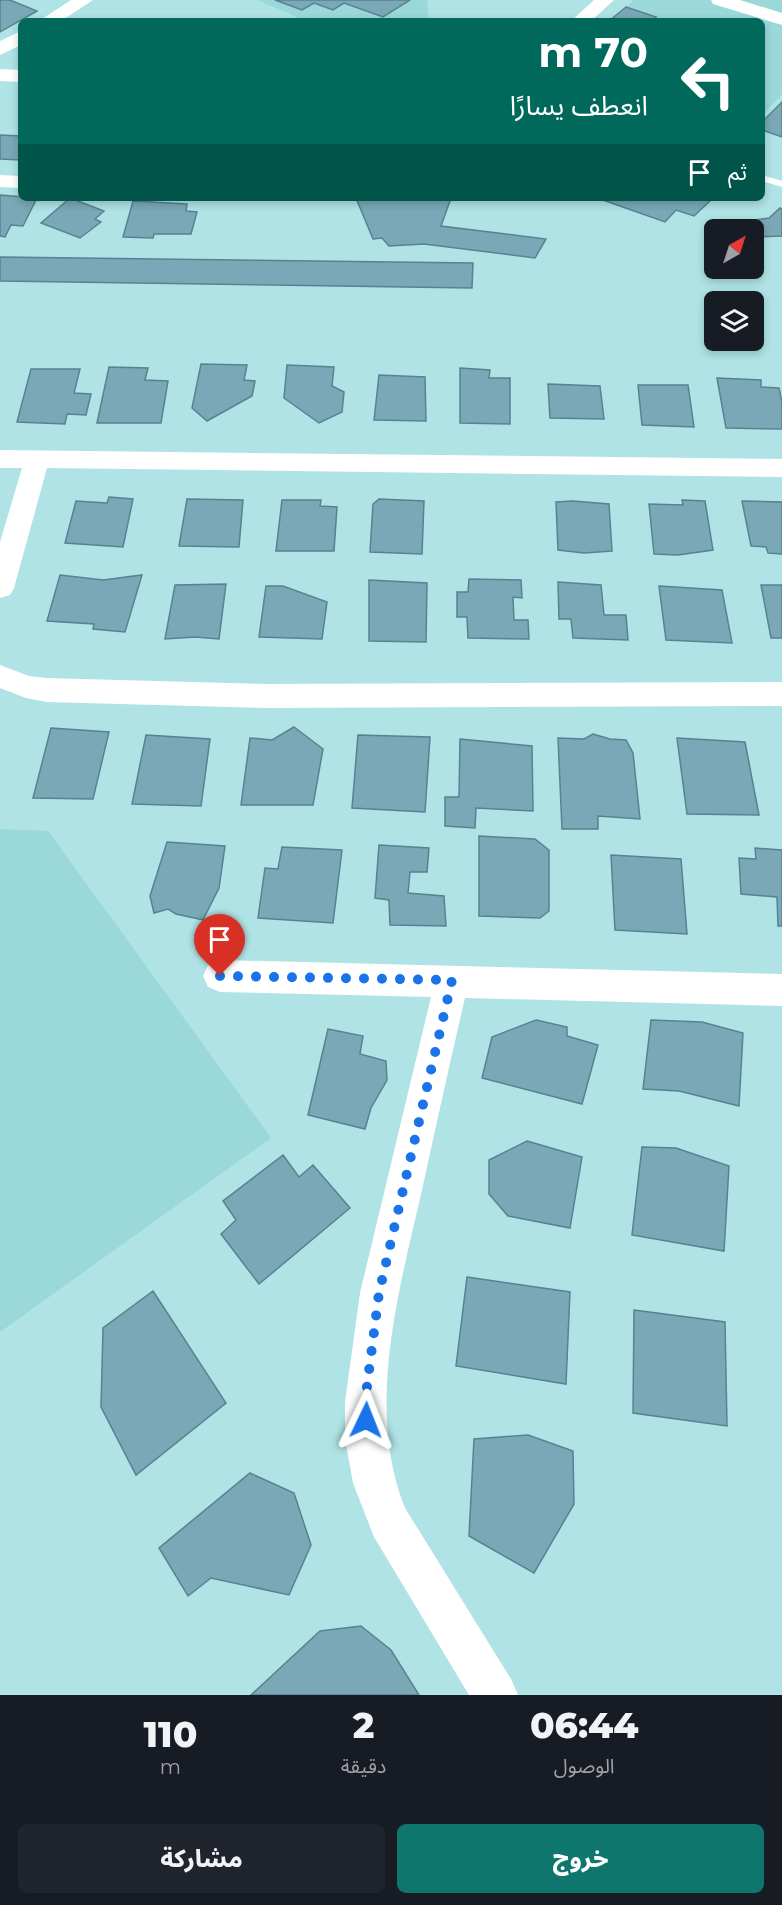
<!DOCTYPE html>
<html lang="ar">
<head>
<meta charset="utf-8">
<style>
	body { margin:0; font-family:Montserrat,"Noto Sans Arabic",sans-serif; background:#20242c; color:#f1f3f6; direction:rtl; height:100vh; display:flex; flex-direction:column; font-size:22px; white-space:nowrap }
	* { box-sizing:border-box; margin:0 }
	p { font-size:20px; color:#9ea1a6 }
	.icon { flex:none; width:33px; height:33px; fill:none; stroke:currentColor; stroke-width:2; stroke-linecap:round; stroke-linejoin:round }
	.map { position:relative; height:1695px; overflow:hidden; direction:ltr }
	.panel { display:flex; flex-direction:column; background:#171b24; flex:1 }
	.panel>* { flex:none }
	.banner { position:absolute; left:18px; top:18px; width:747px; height:183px; border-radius:9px; box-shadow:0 3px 9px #0003; direction:rtl; background:#00695c; color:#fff; overflow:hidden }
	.needle { width:39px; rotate:39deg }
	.controls { position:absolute; left:704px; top:219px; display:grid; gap:12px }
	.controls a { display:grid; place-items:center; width:60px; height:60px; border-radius:9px; background:#171b24; box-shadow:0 3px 9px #0003; font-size:30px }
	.pin { position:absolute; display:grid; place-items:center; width:51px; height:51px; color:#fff; margin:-62px -26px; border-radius:50% 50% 50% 0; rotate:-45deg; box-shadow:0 0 6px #0007 }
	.pin .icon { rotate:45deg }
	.me { position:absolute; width:66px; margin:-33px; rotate:2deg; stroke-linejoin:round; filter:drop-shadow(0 0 4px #0008) }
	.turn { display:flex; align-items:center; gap:21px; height:126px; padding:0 18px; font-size:27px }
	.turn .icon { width:78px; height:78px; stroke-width:2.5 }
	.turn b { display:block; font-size:42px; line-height:51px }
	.then { display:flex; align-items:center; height:57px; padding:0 18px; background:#0003; gap:12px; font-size:22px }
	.eta { display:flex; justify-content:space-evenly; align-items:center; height:102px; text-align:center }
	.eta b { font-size:36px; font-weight:800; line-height:42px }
	.button { display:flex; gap:12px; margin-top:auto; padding:12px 18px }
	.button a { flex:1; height:69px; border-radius:9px; background:#0f766e; color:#fff; font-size:24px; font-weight:800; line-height:69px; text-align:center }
	.button a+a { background:#20242c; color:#f1f3f6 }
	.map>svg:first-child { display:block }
</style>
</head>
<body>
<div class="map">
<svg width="782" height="1695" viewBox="0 0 782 1695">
	<rect width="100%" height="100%" fill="#afe3e5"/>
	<path fill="#9bd8da" d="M257 0H427L429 21H297L295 16Z
		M634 0H782V94L762 116V21H610Z
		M0 829 48 831 271 1138 0 1332Z"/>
	<path fill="#7aa8b7" stroke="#568390" stroke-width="1.5" d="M0 0H10L37 11 0 32Z
		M275 0H410L383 17 344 3 333 10 314 3 302 10Z
		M626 7 656 17 651 21H609Z
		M782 102V137L762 130V122Z
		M0 135 21 136V160L0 159Z
		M0 195 37 198 23 226 11 225 5 237 0 236Z
		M70 198 104 211 95 219 101 222 80 238 41 223Z
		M356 198H451L441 226 546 239 535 258 424 244 389 246 382 238 373 239Z
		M703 198 710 201 694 216 676 210 665 222 600 199Z
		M133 201 187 204 186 211 197 212 191 234H154L153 238 123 237Z
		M780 208 782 209V236L755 237 747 221 769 218Z
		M0 257 473 263 472 288 0 281Z
		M201 364 247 365 244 380 255 381 252 396 207 421 192 408Z
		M287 365 334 367 332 386 344 392 342 412 319 423 284 398Z
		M109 367 148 368 145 380 168 381 161 423H97Z
		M460 368 490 370 489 378H510V424L460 423Z
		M31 369H80L74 393 91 394 86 415 67 414 65 424 17 422Z
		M379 375 425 377 426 421 374 420Z
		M717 378 761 380V387L779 388 782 402V429L726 428Z
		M548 384 600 386 604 419 550 418Z
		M638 385H688L694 427 642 425Z
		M109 497 133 499 123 547 65 543 76 501 107 503Z
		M187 499 243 500 239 547 179 546Z
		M379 499 424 501 422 554 370 552 373 504Z
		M282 500H321L320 506 337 507 334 551H276Z
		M682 500 705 501 713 550 678 555 654 554 649 504 683 505Z
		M573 501 609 504 612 551 584 553 558 550 556 502Z
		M742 501 782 502V554L768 553 766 547 751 546Z
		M60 575 103 580 142 575 125 632 93 629 94 624 47 621Z
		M469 579 521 580 522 598 513 597 514 620H528L529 639 468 638 467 617H457V592H468Z
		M369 580 427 583 426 642 369 641Z
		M558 582 601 585 604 615H626L628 640 573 638 571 619H559Z
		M226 584 219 639 195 637 165 639 175 585Z
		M761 585H782V638H771Z
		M266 586H283L327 602 322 639 259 637Z
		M659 586 722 590 732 643 666 640Z
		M294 727 323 749 313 805H241L250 738 272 740Z
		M51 728 109 732 93 799 33 798Z
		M593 734 610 739 626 740 633 753 640 819 598 816V829H562L558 738 584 739Z
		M146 735 210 739 201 806 132 804Z
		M358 735 430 737 425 812 352 808Z
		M677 738 745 742 759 815 687 814Z
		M460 739 532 746 533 811 476 808 475 828 445 826V797H459Z
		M479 836 535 839 549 850V911L540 918 479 916Z
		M167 842 225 846 219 888 203 920 176 914 168 909 154 913 150 896Z
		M379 845 429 848 427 872H410L408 893 444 896 446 926 390 925 389 900 375 898Z
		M282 847 342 850 333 923 258 918 265 868 278 869Z
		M755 848 782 850V926H778L777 897 741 894 739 858 756 859Z
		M611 855 681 859 687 934 615 930Z
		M536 1020 567 1027V1036L598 1045 582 1104 482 1078 492 1037Z
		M651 1020 702 1022 743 1033 739 1106 679 1091 643 1089Z
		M328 1029 363 1036 360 1054 386 1061 387 1080 371 1108 365 1129 308 1115Z
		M527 1141 582 1157 570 1228 508 1216 489 1194V1160Z
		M642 1147 676 1148 729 1166 724 1251 632 1235Z
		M283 1155 299 1177 313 1165 350 1208 259 1284 221 1234 236 1220 223 1201Z
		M467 1277 570 1292 566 1384 456 1366Z
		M153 1291 226 1403 136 1475 101 1407 103 1328Z
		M634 1310 725 1322 727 1426 633 1413Z
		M528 1435 573 1451 574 1504 534 1573 469 1536 474 1439Z
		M250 1473 294 1493 311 1545 289 1595 211 1578 188 1596 159 1548Z
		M361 1626 391 1650 419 1695H251L320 1631Z"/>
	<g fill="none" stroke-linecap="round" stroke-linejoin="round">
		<path fill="#fff" fill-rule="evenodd" d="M762 175 782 181V187L762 181Z"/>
		<path fill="#fff" fill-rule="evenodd" d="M71 0H93L61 21H39Z
			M594 0H614L591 21H571Z
			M21 31V45L0 55V41Z
			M0 69 21 70V82L0 81Z
			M0 175 21 176V188L0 187Z
			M0 450 782 459V477L47 468 14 588 10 595 0 598V542L22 468H0Z
			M0 665 29 676 47 678 266 684 782 682V706L266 708 47 702 26 698 0 688Z
			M220 960 782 974V1006L465 998C450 1062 436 1126 422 1190 399 1291 365 1408 405 1508L511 1679 518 1695H469L374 1537 353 1483 345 1439V1402L360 1293 431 997 220 992 208 987 203 976 208 965Z"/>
		<path fill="#fff" fill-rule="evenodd" d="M711 0H740L782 13V25L713 4Z"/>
	</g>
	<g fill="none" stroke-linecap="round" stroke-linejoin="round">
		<path stroke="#1a73e8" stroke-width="10" stroke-dasharray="0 18" d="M220 976 452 980 379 1293 365 1402 366 1420"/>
	</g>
</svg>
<div class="controls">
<a><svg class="needle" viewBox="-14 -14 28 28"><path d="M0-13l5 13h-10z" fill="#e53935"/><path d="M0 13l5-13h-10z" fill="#9ea1a6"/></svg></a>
<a><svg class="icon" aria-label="layers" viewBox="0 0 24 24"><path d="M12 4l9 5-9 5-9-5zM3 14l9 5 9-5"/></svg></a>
</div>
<div class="pin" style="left:220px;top:976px;background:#d93025"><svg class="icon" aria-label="arrive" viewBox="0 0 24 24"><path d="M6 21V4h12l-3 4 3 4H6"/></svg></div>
<svg class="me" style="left:366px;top:1420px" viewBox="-20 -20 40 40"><path d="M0-17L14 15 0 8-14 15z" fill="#1a73e8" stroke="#fff" stroke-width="4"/></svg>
<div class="banner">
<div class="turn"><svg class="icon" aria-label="left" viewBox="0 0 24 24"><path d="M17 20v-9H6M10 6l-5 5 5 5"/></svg><div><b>70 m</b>انعطف يسارًا</div></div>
<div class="then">ثم<svg class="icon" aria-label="arrive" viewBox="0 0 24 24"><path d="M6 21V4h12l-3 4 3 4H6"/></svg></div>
</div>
</div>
<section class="panel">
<div class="eta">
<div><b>06:44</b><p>الوصول</p></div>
<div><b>2</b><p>دقيقة</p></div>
<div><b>110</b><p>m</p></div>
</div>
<div class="button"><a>خروج</a><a>مشاركة</a></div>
</section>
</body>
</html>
